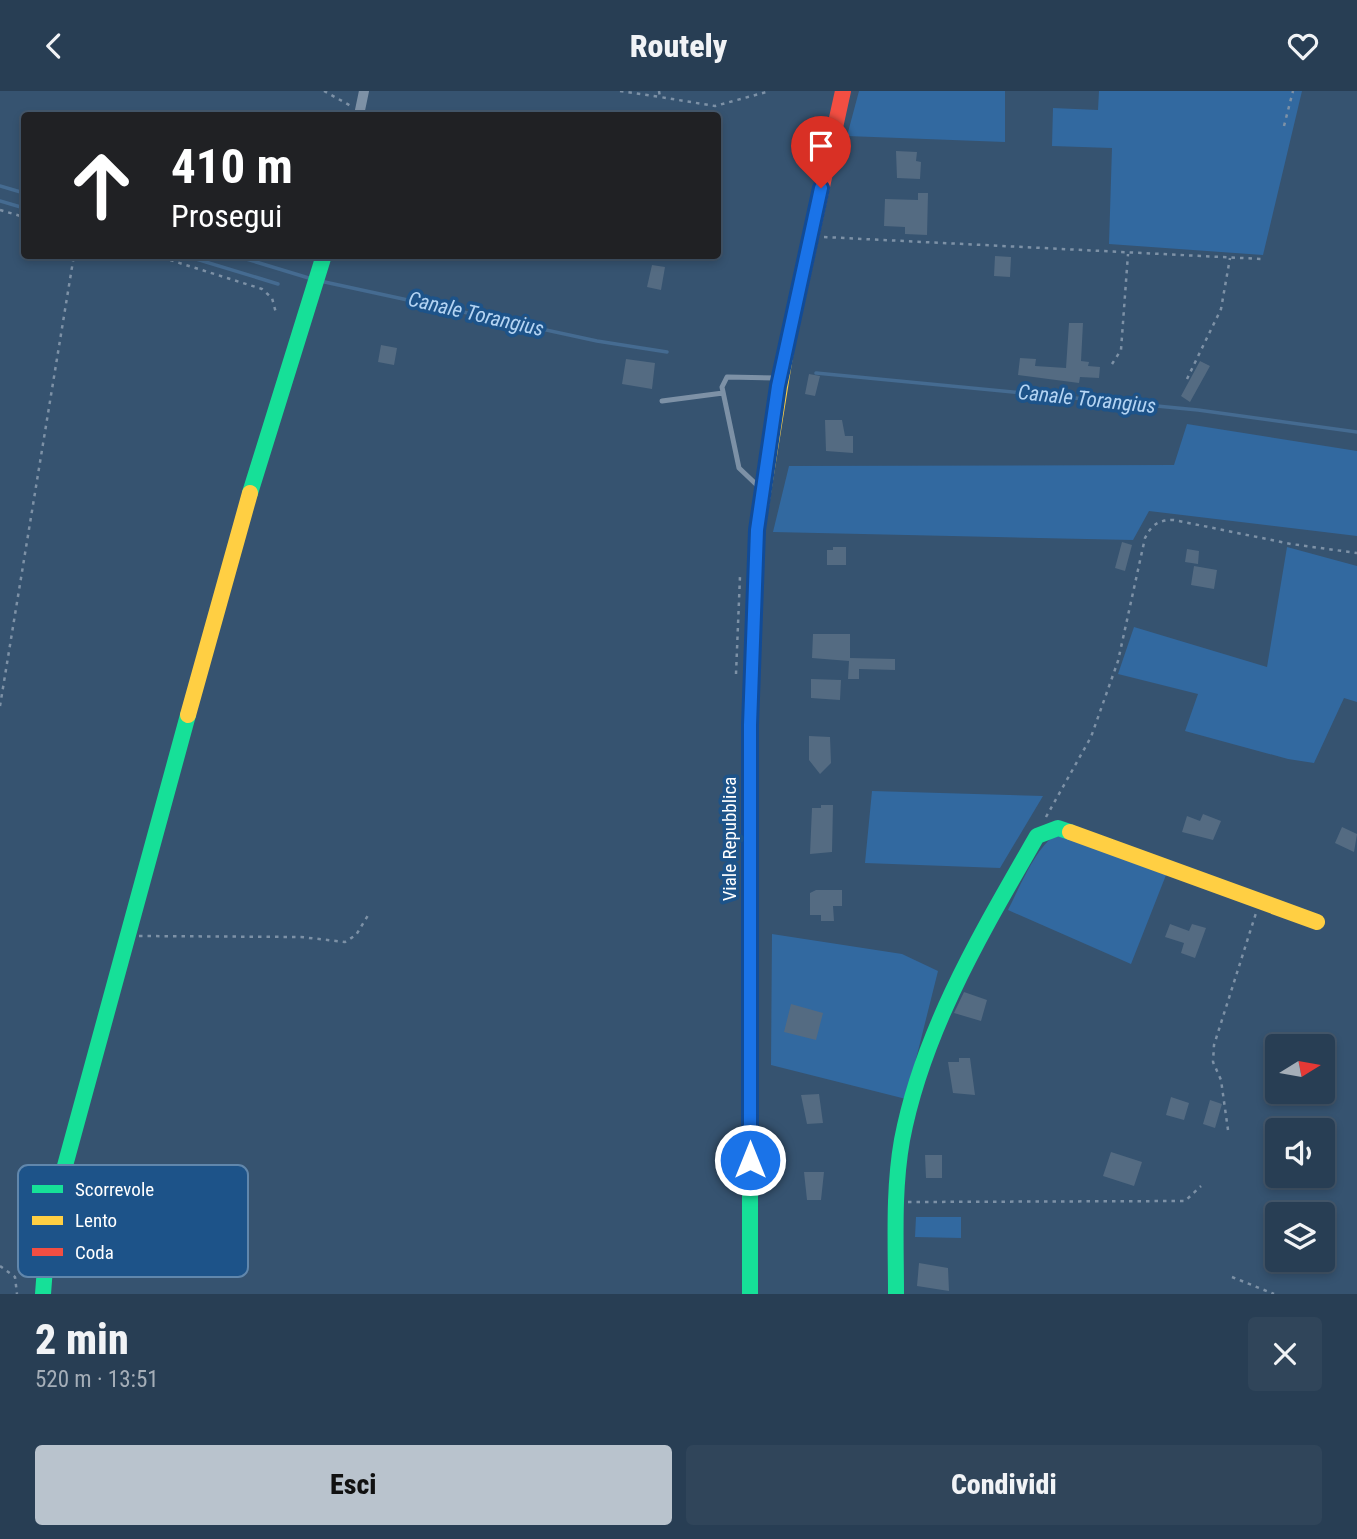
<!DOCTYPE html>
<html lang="it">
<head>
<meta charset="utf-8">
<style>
	body { margin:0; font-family:"Roboto Condensed",sans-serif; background:#30455a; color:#f1f3f6; height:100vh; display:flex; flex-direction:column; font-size:26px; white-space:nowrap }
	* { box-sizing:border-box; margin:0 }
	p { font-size:23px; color:#a5aeb8 }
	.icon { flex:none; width:38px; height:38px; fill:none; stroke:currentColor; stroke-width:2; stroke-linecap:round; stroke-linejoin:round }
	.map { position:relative; height:1203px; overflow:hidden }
	.sheet { display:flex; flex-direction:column; background:#283e54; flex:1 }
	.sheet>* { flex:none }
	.banner { position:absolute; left:21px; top:21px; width:700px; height:147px; border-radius:7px; box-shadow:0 4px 10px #0003,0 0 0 2px #44576b; background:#202124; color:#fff; overflow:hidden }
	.needle { width:46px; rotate:79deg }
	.buttons { position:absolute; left:1265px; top:943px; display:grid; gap:14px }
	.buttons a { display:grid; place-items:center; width:70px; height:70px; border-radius:7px; background:#283e54; box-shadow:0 4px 10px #0003,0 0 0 2px #44576b; font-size:35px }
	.pin { position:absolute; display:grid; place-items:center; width:60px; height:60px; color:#fff; margin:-72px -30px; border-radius:50% 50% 50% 0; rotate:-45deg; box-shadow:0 0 7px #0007 }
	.pin .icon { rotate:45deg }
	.me { position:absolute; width:77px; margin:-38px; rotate:0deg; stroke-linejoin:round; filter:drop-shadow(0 0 5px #0008) }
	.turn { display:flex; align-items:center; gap:24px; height:147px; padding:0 35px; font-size:32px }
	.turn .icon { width:91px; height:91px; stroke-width:2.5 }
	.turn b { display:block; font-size:49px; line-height:60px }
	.round { display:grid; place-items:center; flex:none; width:74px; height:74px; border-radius:7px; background:#30455a }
	.headline { display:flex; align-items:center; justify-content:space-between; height:119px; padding:0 35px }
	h1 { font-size:42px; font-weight:800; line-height:52px }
	.action { display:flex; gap:14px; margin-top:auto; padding:14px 35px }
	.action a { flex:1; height:80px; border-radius:7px; background:#b9c3cd; color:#111; font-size:28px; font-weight:800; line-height:80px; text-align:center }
	.action a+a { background:#30455a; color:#f1f3f6 }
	header { display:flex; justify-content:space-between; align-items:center; height:91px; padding:0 35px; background:#283e54; font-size:32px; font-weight:800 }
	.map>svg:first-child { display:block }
</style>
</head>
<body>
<header><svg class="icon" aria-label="back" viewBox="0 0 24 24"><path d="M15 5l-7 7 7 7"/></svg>Routely<svg class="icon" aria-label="heart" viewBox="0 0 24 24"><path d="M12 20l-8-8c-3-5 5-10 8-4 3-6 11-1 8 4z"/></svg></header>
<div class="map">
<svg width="1357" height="1203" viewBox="0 0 1357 1203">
	<rect width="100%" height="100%" fill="#365370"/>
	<path fill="#3269a0" d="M859 0H1005V51L847 45Z
		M1099 0H1302L1263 164 1109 153 1112 57 1052 55 1053 17 1098 19Z
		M1187 333 1357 360V445L1149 420 1133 449 773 441 789 375 1174 374Z
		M1287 456 1357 475V611L1344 607 1314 672 1288 668 1185 640 1198 603 1118 583 1134 536 1267 576Z
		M872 700 1043 705 1000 777 865 772Z
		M1059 744 1166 784 1131 873 1008 819C1017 802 1040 746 1059 744Z
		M772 843 902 863 938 880 906 1008 771 974Z
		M916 1126H961V1147L915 1146Z"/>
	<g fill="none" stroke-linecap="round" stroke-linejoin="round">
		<path stroke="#456b91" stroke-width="3.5" d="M0 95 24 102
			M0 110 24 117
			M183 164 278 193
			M233 164 312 188
			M320 190 597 250 667 261
			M816 282 1198 319 1357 341"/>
	</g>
	<path fill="#546b82" d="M896 60 917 61 916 70 921 71 920 88 897 87Z
		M918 102H928L927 144 905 143V136L884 135 885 108 918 109Z
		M995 165 1011 166 1010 186 994 185Z
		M652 174 665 176 661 199 647 196Z
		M1069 232H1083L1081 270 1089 271 1088 275 1100 276 1099 287 1080 286 1079 292 1018 284 1020 267 1036 268 1035 275 1066 277Z
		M381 254 397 257 394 274 378 271Z
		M626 268 655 272 652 298 622 293Z
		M1200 270 1210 275 1190 311 1181 305Z
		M809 283 820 285 815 305 805 303Z
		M825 329H842L845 345H853V362L826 360Z
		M1122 451 1132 454 1125 480 1115 477Z
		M833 456H846V474H827V459H833Z
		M1187 458 1199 460 1198 473 1185 471Z
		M1194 475 1217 479 1214 498 1191 494Z
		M813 543H850V567L895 568V579L859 578V588H848L849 570 812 567Z
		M811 588 841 589 840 609 811 607Z
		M809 645 830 646 831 672 820 683 809 669Z
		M821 714H833L832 761 810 763 812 717H821Z
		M1203 723 1221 730 1213 749 1182 741 1187 725 1200 730Z
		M1342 736 1357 743 1354 761 1335 752Z
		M816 799H842V815H833L834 830H821V824H810V802Z
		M1170 833 1189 840 1192 833 1206 837 1195 867 1181 862 1184 852 1165 846Z
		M964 901 987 909 981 930 954 922Z
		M791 913 823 922 816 949 784 941Z
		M959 967H970L975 1004 953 1002 948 971H959Z
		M819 1003 823 1032 807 1033 801 1004Z
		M1171 1006 1189 1012 1184 1029 1166 1024Z
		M1210 1009 1222 1013 1215 1037 1203 1033Z
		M1111 1061 1142 1071 1134 1095 1103 1085Z
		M925 1064H942V1087H926Z
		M804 1081H824L821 1109H807Z
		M1288 1111 1312 1124H1282Z
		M919 1172 948 1177 949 1200 917 1195Z"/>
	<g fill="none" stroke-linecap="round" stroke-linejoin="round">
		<path stroke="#7d91a6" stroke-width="2.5" stroke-dasharray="3.5 5" stroke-linecap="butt" d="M324 0 351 15
			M620 0 660 6
			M659 0 660 6 715 15 770 0
			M1284 35 1293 0
			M0 119 24 126
			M824 146 1261 168
			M154 164 262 198 272 207 276 222
			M1112 273 1121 259 1128 163
			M1187 288 1221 218 1230 167
			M736 583 740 485
			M0 615 74 164
			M1046 726 1091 646 1118 570 1145 447C1152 433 1159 429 1174 429L1291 453 1357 462
			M139 845 301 846 345 851 356 844 370 821
			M1228 1039 1221 989 1213 971 1214 954 1256 822
			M908 1111 1185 1110 1201 1095
			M0 1175 15 1186 17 1203
			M1232 1186 1274 1203"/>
		<path stroke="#7d91a6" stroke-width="5" d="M662 310 723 302
			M759 396 739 377 722 296 727 286 777 287"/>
		<path stroke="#7d91a6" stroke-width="10" d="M359 24 364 0"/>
		<path stroke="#16e098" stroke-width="16" d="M250 402 324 164
			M43 1203 48 1137 188 624
			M750 1203V631
			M896 1203C896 1152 893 1100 902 1049 923 939 982 841 1037 745L1058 737 1070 741"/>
		<path stroke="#ffcf43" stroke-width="16" d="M188 624 250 402
			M750 631 757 439 786 259
			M1070 741 1317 831"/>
		<path stroke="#f24e42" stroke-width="16" d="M786 259 843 0"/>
	</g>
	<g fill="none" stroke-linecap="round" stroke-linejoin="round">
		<defs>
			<path id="route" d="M750 1069V634L757 439 778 295 821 97"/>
		</defs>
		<use href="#route" stroke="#114b97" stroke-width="18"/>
		<use href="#route" stroke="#1a73e8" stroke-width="12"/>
	</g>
	<g text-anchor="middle" stroke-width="7" stroke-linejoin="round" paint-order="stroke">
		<g font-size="19" fill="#fff" stroke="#1d5389">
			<text transform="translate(729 748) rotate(-90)" y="7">Viale Repubblica</text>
		</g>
		<g font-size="21" font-style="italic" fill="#b4d4f3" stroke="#1d5389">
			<text transform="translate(476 223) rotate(13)" y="7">Canale Torangius</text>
			<text transform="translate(1087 308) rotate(6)" y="7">Canale Torangius</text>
		</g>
	</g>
	<rect x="18" y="1074" width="230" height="112" rx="10" fill="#1d5389" stroke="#6187ac" stroke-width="2"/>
	<rect x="32" y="1094" width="31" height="8" fill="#16e098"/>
	<rect x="32" y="1125" width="31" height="9" fill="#ffcf43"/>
	<rect x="32" y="1157" width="31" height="8" fill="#f24e42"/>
	<g font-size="19" fill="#fff">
		<text x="75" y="1105">Scorrevole</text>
		<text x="75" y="1136">Lento</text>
		<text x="75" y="1168">Coda</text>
	</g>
</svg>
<div class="buttons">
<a><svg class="needle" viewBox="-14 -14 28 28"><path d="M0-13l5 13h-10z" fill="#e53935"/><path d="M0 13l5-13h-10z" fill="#a5aeb8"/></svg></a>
<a><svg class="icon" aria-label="sound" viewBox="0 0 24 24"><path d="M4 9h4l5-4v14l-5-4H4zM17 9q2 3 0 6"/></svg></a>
<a><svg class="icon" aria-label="layers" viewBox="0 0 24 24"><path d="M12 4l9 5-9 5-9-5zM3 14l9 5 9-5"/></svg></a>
</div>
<div class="pin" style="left:821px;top:97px;background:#d93025"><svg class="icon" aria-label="arrive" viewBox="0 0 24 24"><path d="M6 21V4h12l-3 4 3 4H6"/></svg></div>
<svg class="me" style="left:750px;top:1069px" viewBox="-20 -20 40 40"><circle r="17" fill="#1a73e8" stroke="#fff" stroke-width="3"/><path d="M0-11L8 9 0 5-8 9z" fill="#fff"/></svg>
<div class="banner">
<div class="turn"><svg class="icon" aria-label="ahead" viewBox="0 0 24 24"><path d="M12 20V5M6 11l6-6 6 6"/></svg><div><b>410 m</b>Prosegui</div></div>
</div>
</div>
<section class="sheet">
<div class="headline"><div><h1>2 min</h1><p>520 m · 13:51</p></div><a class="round"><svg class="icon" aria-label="close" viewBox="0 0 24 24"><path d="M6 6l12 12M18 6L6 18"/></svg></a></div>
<div class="action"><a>Esci</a><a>Condividi</a></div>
</section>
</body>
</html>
